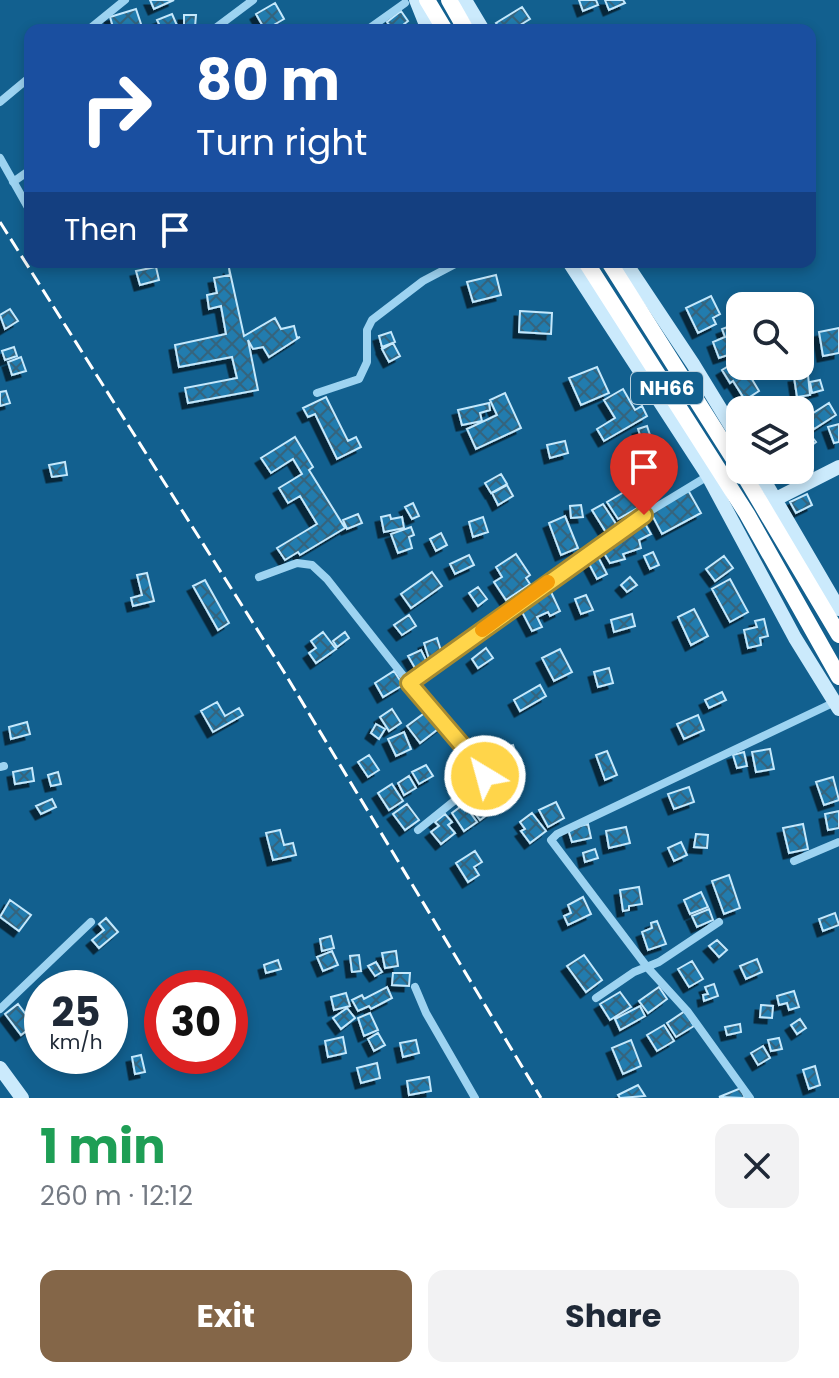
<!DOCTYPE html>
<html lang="en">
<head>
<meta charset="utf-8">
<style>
	body { margin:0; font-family:Poppins,sans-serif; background:#f2f2f3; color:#1f2937; height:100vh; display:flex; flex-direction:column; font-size:30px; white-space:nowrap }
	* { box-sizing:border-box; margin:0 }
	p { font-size:26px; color:#747a83 }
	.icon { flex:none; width:44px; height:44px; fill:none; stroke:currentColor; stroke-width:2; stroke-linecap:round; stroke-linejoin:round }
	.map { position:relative; height:1098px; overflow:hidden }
	.panel { display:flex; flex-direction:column; background:#fff; flex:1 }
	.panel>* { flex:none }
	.guide { position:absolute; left:24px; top:24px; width:792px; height:244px; border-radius:16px; box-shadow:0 4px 12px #0003; background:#1a4fa0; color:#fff; overflow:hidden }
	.buttons { position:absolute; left:726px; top:292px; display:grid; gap:16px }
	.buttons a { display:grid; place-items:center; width:88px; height:88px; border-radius:16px; background:#fff; box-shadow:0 4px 12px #0003; font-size:40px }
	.speed { position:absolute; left:24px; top:970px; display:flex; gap:16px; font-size:40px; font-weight:700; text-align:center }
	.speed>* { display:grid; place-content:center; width:104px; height:104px; border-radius:50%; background:#fff; box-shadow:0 4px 12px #0003; line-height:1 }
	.speed small { font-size:20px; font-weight:400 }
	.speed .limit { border:12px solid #d22; background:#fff; color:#111 }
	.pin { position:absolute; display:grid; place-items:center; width:68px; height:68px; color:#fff; margin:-82px -34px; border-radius:50% 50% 50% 0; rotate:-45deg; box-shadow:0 0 8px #0007 }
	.pin .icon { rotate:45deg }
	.me { position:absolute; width:88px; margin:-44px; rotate:323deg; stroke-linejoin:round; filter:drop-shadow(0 0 6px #0008) }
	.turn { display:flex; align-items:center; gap:28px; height:168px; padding:0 40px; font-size:36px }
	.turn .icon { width:104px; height:104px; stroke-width:2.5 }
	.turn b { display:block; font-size:56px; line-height:68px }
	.then { display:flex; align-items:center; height:76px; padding:0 40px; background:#0003; gap:16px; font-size:30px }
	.round { display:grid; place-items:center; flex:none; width:84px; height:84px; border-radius:16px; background:#f2f2f3 }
	.overview { display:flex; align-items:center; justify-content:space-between; height:136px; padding:0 40px }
	h1 { font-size:48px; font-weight:700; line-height:60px; color:#1e9e55 }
	.primary-button { display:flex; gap:16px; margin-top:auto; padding:16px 40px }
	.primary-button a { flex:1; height:92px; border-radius:16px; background:#846648; color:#fff; font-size:32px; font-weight:700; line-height:92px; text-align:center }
	.primary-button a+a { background:#f2f2f3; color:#1f2937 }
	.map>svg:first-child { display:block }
</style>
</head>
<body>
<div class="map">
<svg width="839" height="1098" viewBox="0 0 839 1098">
	<defs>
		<pattern id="building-cross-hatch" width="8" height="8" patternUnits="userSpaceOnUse" patternTransform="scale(2)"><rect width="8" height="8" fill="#207bae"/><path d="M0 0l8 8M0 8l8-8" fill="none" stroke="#36647d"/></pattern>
		<filter id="shadow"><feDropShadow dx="-5.5" dy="5.5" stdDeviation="0" flood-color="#0009"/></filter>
	</defs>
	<rect width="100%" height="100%" fill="#12608f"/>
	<path fill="url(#building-cross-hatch)" stroke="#c4e8fc" stroke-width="2" filter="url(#shadow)" d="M150 0H174L154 9Z
		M579 0H596L598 5 583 11Z
		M605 0H623L625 3 609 10Z
		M275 3 284 19 265 30 256 14Z
		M522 7 530 19 512 30H501L496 23Z
		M136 9 143 30H114L110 17Z
		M401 11 408 21 403 25 406 30H393L387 22Z
		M172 14 179 30H162L157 20Z
		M184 15H196L195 27 184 26Z
		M156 267 159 280 140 285 136 271Z
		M229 268 244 336 275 318 281 329 294 326 297 338 300 337 269 357 263 347 253 349 248 340 258 390 188 403 185 388 237 378 232 357 179 367 175 345 226 334 221 306 209 309 207 295 217 293 214 278 230 275Z
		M496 275 501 295 473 302 467 282Z
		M711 296 720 314 713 318 716 324 698 333 686 308Z
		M10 309 18 321 5 329 0 315Z
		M520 311 552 313 551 334 519 332Z
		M735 324 740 338V351L719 358 713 342 725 337 722 329Z
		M839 328V353L823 356 819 332Z
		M391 332 395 342 382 347 379 336Z
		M393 343 400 356 389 362 382 349Z
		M14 347 17 356 5 360 2 351Z
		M21 357 26 371 12 375 8 362Z
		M740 359V366H744L759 391 745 400 733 381 730 383 722 370Z
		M597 367 609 393 581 405 569 378Z
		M808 375 810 395 797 397 794 377Z
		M820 380 823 390 812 393 810 382Z
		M623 389 635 410 642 406 647 416 604 441 597 429 615 418 604 400Z
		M6 391 10 403 0 406V392Z
		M505 393 521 428 476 449 467 429 497 415 490 400Z
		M326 397 348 441 356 437 361 447 337 459 315 414 308 417 303 408Z
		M489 403 490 410 480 413 482 421 462 425 458 410Z
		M829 403 836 415 814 429 807 417Z
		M839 424V442L834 443 828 427Z
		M647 426 652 441 643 444 638 429Z
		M805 428 816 442 800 454V432Z
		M295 437 313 467 309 470 345 528 300 555 298 552 285 560 277 548 317 524 300 496 288 503 279 488 302 474 293 459 271 473 261 458Z
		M565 441 568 453 550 458 547 445Z
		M65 462 67 475 52 477 49 465Z
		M501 474 507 484 491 493 485 483Z
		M507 485 513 496 498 505 492 493Z
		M631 488 641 506 618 519 607 502Z
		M688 490 701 513 662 534 650 511Z
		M807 494 812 505 796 513 790 502Z
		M413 503 419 516 412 519 405 507Z
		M603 504 618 527 607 534 592 510Z
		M581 505 583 517 571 518 570 506Z
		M358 514 362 523 347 529 343 520Z
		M390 515 391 519 402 517 404 528 384 532 381 517Z
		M565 516 578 548 561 555 549 523Z
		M483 517 488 532 473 537 469 522Z
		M644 522 651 534 639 540 641 548 623 554 625 559 610 563 602 550 623 538 633 532 632 528Z
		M411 527 414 535 409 537 412 548 398 553 391 534Z
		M441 533 447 545 436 551 430 539Z
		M653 552 659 565 650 569 644 556Z
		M516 554 530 575 526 578 530 584 506 600 494 582 502 577 496 567Z
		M469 555 474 565 455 574 450 564Z
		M597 555 607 574 597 579 587 560Z
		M724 556 733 568 715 581 706 569Z
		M432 572 442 586 411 608 401 594Z
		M147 573 154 601 133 606 131 598 142 595 137 575Z
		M630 577 637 585 627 592 621 585Z
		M730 579 748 612 730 622 712 589Z
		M205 580 229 623 218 630 193 586Z
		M478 587 487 599 478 606 469 593Z
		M551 592 560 611 550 616 548 612 537 617 542 627 532 631 520 608Z
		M586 595 593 610 581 614 575 599Z
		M694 609 708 636 691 645 678 617Z
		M632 614 635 626 614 632 611 620Z
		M409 615 416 626 402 635 394 625Z
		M764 619 768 636 760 638 761 645 748 648 744 630 757 627 755 621Z
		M323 632 336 649 316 663 309 653 316 648 311 641Z
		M345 632 349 638 337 647 333 641Z
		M437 638 442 654 429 659 424 643Z
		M486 648 493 658 478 668 472 659Z
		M560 649 572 672 554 681 542 658Z
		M421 650 427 662 415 668 408 656Z
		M609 668 613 683 598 687 594 672Z
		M394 671 403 685 383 697 375 683Z
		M540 685 546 696 520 711 514 700Z
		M722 692 726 700 709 708 705 700Z
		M217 702 225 716 239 708 243 715 213 732 201 711Z
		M392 709 401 723 389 731 380 717Z
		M430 709 442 726 420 743 407 726Z
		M698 715 704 730 684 739 677 724Z
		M27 722 30 734 11 739 9 727Z
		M376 724 385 729 379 739 371 733Z
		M404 732 411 749 396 756 388 739Z
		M513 745 524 778 511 782 500 750Z
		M770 749 774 769 756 772 752 752Z
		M607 751 617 775 605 780 596 755Z
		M744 752 747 766 737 768 733 755Z
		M369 755 379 770 368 777 358 762Z
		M426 765 433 776 419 784 412 772Z
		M32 768 34 781 15 784 13 772Z
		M58 772 61 784 51 786 48 775Z
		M500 775 512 792 499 802 487 784Z
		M409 776 416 788 404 795 398 783Z
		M833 777 839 800 824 805 816 782Z
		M392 784 403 801 389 810 378 793Z
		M689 787 694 802 674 809 668 794Z
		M484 792 496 808 480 820 468 804Z
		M52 799 56 807 41 814 36 806Z
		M556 802 564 818 548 827 539 810Z
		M407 804 419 820 405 830 393 814Z
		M464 804 477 822 464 831 452 813Z
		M839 811V828L828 830 825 814Z
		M532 813 546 831 530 843 521 831 525 829 520 822Z
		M445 814 452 822 448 825 455 833 441 844 431 832 439 826 435 822Z
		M588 824 591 838 572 842 568 829Z
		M803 824 808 849 789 853 783 828Z
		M626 827 630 843 609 848 606 831Z
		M280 830 284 845 293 843 296 855 273 860 266 833Z
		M696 834 708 835 707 848 694 847Z
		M681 842 687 855 674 861 668 848Z
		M595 849 598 858 585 862 583 853Z
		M475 851 482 862 474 867 479 875 468 882 456 863Z
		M729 875 740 908 724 914 712 881Z
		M639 887 642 904 629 906V910L623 911 620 890Z
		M701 892 708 907 690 914 684 900Z
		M583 897 591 914 568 925 564 916 571 913 568 905Z
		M10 900 31 915 19 931 0 917Z
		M709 909 713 920 697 927 692 916Z
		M835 913 839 925 823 931 819 919Z
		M106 918 118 932 99 948 92 940 104 930 99 924Z
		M657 921 666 944 648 950 642 932 652 928 651 923Z
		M331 936 334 948 322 951 320 939Z
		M717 940 727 950 719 957 709 946Z
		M332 951 338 965 323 971 317 957Z
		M396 951 398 966 385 968 382 953Z
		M359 955 361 971 352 972 350 956Z
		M584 955 602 980 586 992 567 966Z
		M757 959 762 972 746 979 740 966Z
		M278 960 281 969 266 973 264 965Z
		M692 961 703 979 689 987 678 969Z
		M376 962 382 972 375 976 368 966Z
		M393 973H410L409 986 392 985Z
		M714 984 718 996 704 1001 703 995 708 994 705 987Z
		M387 987 392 998 371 1009 369 1006 358 1011 352 1000 362 995 364 999Z
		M659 987 667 999 648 1013 639 1001Z
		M794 991 799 1007 789 1010 787 1003 779 1005 777 996Z
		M620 992 631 1007 610 1020 600 1004Z
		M346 993 350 1006 334 1010 331 997Z
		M18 1004 34 1025 21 1035 5 1014Z
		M761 1005 773 1006 772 1018 760 1017Z
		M640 1006 645 1016 620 1030 615 1019Z
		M347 1008 355 1018 341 1029 333 1018Z
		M685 1011 694 1026 676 1037 667 1023Z
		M370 1013 378 1030 364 1036 358 1018Z
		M800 1019 806 1028 797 1034 791 1025Z
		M740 1024 741 1032 727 1035 725 1027Z
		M664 1025 674 1041 657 1051 647 1035Z
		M378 1033 385 1045 374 1051 368 1039Z
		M343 1037 346 1053 328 1057 325 1041Z
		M779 1038 782 1049 771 1051 768 1040Z
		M416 1040 419 1053 403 1057 400 1043Z
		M631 1040 641 1066 623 1074 612 1048Z
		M763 1046 770 1058 758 1065 751 1053Z
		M141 1055 145 1072 135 1074 132 1057Z
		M377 1063 380 1078 361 1083 357 1068Z
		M815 1066 820 1085 809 1089 803 1070Z
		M429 1077 431 1091 409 1095 407 1081Z
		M638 1085 645 1096 620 1098 618 1095Z
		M741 1088 745 1098 719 1097Z"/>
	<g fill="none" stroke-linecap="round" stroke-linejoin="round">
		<path stroke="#9dd3f1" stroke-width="8" d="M88 30 125 0
			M213 30 253 0
			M367 30 405 3
			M0 102 30 77
			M0 158 30 211
			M13 182 30 170
			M317 393 359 379 367 362V330L372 320 423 281 459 262
			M259 577 297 563 312 565 327 579 409 683 479 765 485 776 418 830
			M409 683 622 528 708 476
			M0 767 4 766
			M794 861 839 842
			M415 987 426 1013 475 1098
			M596 998 634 972 659 962 719 922
			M0 1009 91 922
			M750 1098 688 1012 647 967 551 840 557 834 835 702"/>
		<path stroke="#cbeafc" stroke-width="14" d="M416 0 428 30
			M465 0 483 30
			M569 262 708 476 795 638 839 709
			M625 262 693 364 740 441
			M758 470 839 609
			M768 503 839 467
			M0 1068 22 1098"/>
		<path stroke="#fff" stroke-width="16" d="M427 0 445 30
			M449 0 466 30
			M586 262 747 514 839 677
			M609 262 740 469
			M741 470 839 635"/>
		<path stroke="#fff" stroke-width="3" stroke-dasharray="14 6" stroke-linecap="butt" d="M0 222 284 672 541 1098"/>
	</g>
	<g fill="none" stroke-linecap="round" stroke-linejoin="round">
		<defs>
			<path id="route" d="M485 776 479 765 409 683 644 515"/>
		</defs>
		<use href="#route" stroke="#a68a30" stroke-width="20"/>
		<use href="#route" stroke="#ffd54a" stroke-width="14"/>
		<path stroke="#f59e0b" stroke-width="14" d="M482 630 548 582"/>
	</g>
	<g text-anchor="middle" stroke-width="8" stroke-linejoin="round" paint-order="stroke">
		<rect fill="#12608f" stroke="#b8cfdd" stroke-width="2" x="631" y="372" width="72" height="32" rx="6"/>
		<g font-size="20" font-weight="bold" fill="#fff">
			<text x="667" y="395">NH66</text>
		</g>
	</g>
</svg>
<div class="buttons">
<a><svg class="icon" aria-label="search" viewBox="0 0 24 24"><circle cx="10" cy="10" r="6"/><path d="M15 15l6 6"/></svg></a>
<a><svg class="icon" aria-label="layers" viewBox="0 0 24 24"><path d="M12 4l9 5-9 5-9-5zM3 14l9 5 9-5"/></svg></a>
</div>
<div class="speed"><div>25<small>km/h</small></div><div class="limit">30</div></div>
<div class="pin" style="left:644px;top:515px;background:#d93025"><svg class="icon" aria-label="arrive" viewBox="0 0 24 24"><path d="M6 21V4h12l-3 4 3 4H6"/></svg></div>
<svg class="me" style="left:485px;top:776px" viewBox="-20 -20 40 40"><circle r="17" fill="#ffd54a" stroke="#fff" stroke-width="3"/><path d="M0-11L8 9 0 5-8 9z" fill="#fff"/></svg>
<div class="guide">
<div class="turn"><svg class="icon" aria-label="right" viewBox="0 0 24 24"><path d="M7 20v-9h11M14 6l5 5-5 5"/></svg><div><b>80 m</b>Turn right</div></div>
<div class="then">Then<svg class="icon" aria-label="arrive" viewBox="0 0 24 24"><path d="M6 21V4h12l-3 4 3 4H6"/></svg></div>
</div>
</div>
<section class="panel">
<div class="overview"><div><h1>1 min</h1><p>260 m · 12:12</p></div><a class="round"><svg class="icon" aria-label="close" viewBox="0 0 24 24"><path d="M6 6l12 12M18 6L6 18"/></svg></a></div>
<div class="primary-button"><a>Exit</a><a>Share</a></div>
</section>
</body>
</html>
